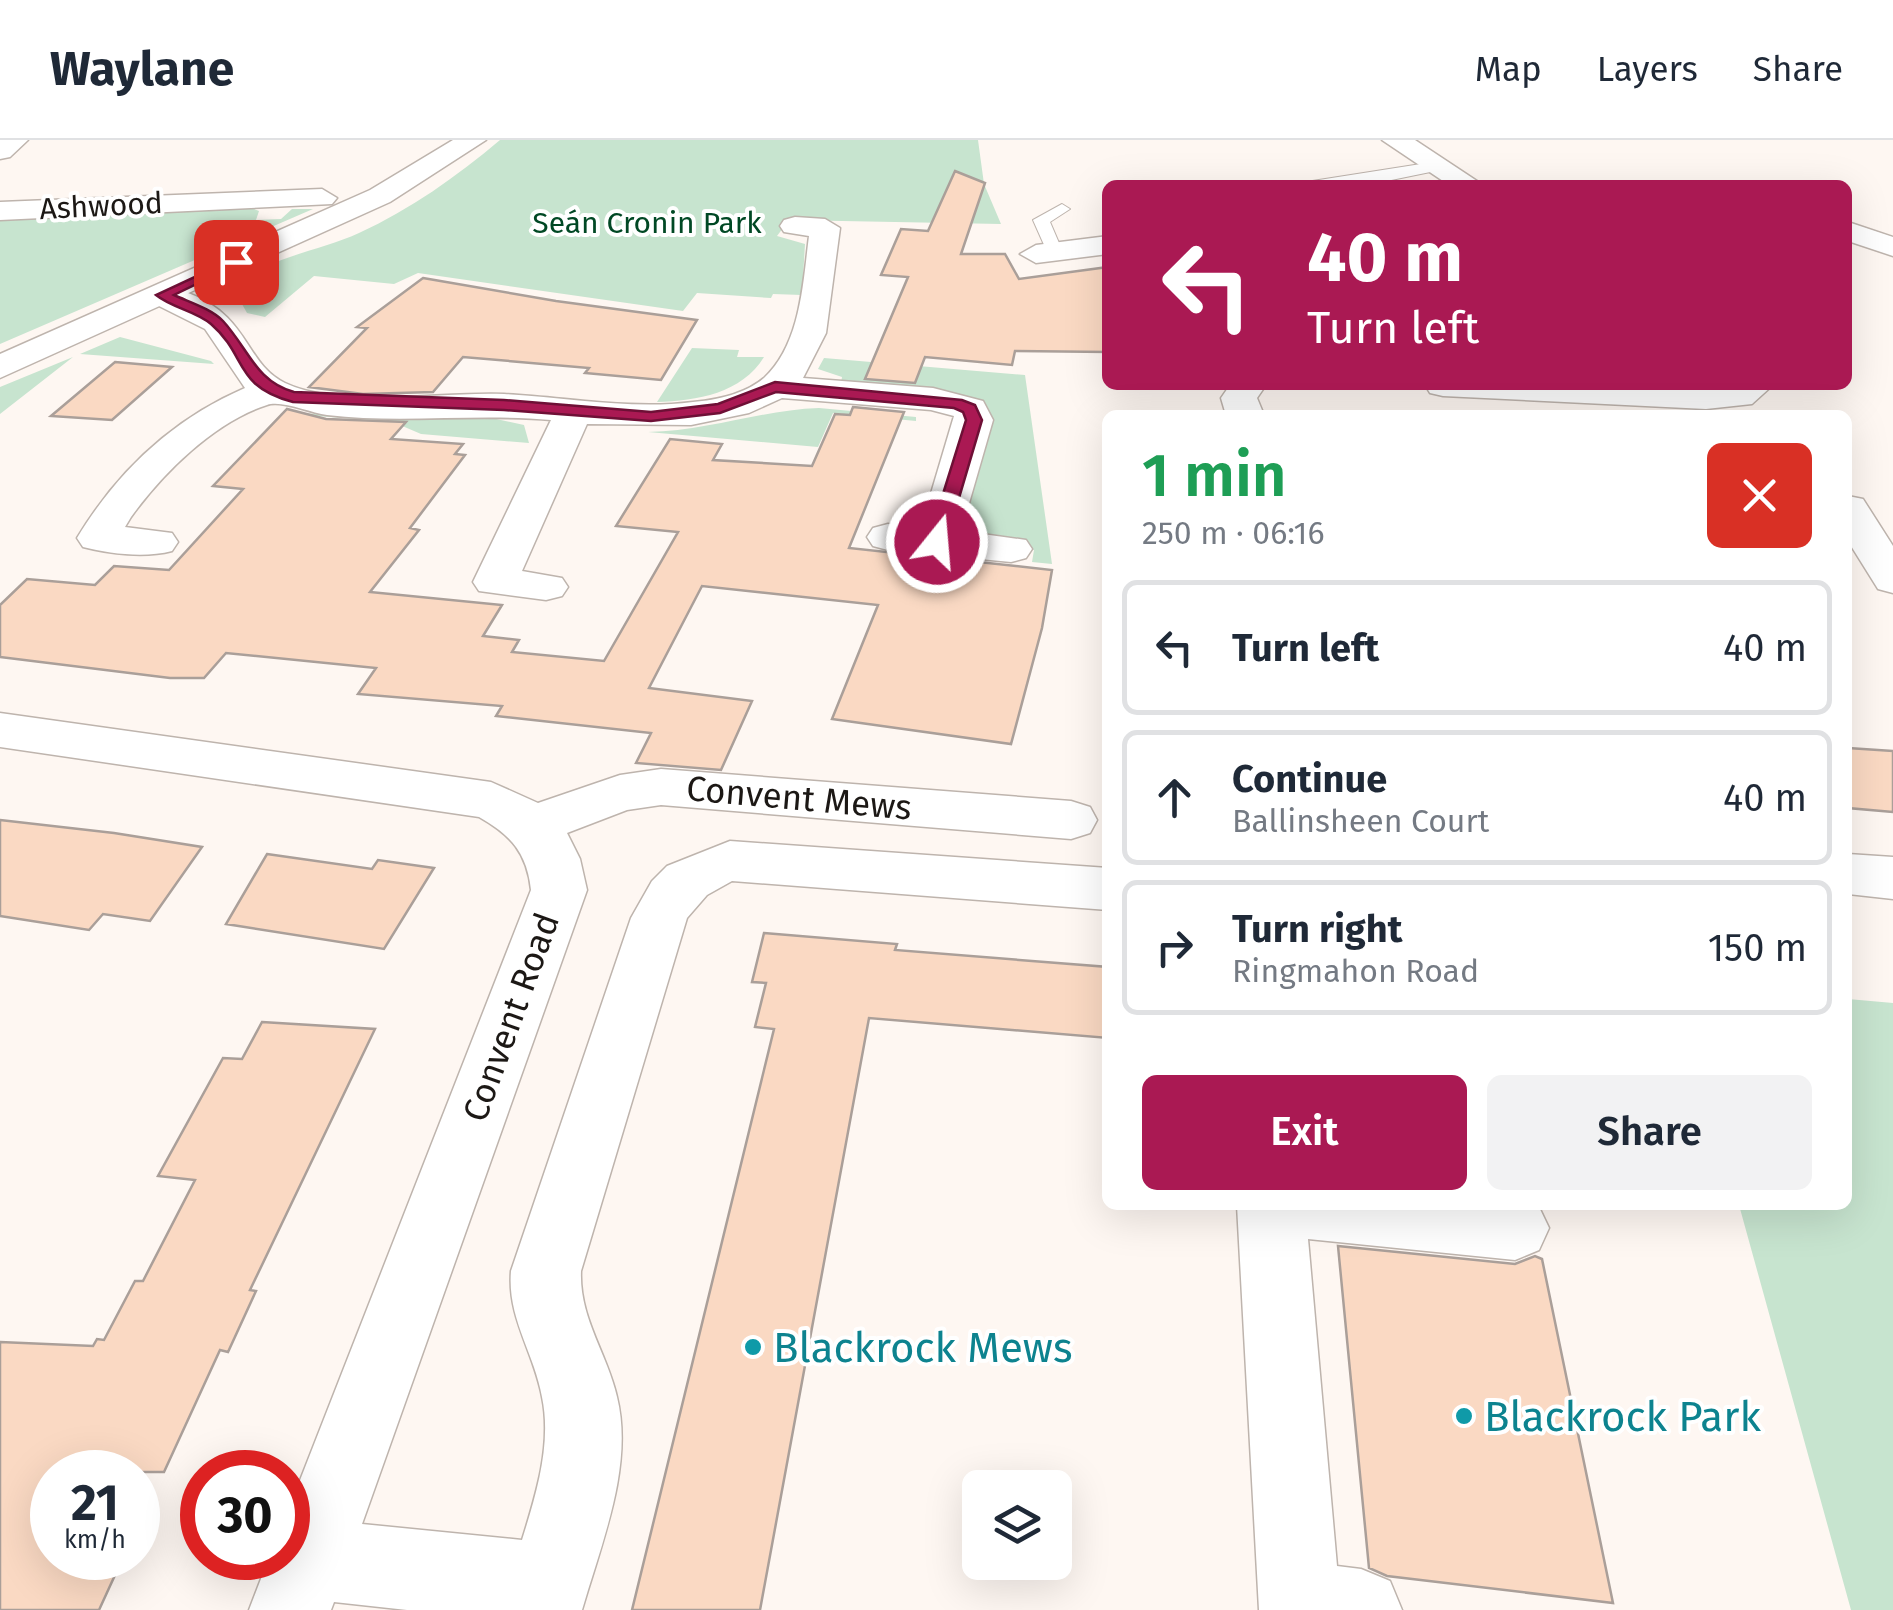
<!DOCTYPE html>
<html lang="en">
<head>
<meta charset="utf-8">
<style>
	body { margin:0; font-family:"Fira Sans",sans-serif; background:#f2f2f3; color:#1f2937; height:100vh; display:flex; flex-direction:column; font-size:38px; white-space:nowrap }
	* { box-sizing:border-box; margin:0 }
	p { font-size:32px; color:#747a83 }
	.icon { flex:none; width:55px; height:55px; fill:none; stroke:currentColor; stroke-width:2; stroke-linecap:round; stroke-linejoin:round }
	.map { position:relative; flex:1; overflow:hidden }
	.panel { position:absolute; left:1102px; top:270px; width:750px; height:800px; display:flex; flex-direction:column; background:#fff; border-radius:15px; box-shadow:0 10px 40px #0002 }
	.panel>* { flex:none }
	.hud { position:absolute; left:1102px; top:40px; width:750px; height:210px; border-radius:15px; box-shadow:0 10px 40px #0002; background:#aa1953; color:#fff; overflow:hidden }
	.tools { position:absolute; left:962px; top:1330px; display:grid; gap:20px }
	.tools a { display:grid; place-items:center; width:110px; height:110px; border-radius:15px; background:#fff; box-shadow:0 10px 40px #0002; font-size:50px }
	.speed { position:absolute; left:30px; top:1310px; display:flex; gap:20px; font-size:50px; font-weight:700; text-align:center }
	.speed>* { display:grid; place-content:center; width:130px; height:130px; border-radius:50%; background:#fff; box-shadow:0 10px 40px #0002; line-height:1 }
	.speed small { font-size:25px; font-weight:400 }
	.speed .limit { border:15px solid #d22; background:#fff; color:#111 }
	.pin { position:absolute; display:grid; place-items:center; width:85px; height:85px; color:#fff; margin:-42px; border-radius:20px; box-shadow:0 5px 15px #0006 }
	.me { position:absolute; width:110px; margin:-55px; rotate:17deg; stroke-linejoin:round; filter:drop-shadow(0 0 8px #0008) }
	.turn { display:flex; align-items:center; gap:35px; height:210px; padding:0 40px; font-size:45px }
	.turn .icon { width:130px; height:130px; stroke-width:2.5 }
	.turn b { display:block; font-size:70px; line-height:85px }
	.round { display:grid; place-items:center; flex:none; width:105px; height:105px; border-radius:15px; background:#f2f2f3 }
	.head { display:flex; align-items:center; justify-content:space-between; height:170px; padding:0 40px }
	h1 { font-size:60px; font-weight:600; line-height:75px; color:#1e9e55 }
	.cta { display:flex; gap:20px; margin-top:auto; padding:20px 40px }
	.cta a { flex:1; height:115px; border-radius:15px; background:#aa1953; color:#fff; font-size:40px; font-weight:600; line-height:115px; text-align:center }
	.cta a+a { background:#f2f2f3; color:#1f2937 }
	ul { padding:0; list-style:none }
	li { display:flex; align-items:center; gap:30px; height:135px; margin:0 20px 15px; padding:0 20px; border:5px solid #e0e1e3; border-radius:15px }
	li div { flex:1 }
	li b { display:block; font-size:38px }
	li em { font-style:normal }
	header { display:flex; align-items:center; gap:60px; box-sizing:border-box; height:140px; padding:0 50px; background:#fff; border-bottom:2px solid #e0e1e3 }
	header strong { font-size:48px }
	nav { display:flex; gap:55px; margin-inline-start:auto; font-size:35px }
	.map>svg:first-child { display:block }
</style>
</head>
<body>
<header>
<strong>Waylane</strong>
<nav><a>Map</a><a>Layers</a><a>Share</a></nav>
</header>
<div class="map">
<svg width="1893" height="1470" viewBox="0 0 1893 1470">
	<rect width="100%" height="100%" fill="#fef7f2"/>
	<path fill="#c7e4cf" d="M500 0H978L984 44 1001 84 789 80 777 96 805 104 802 155 773 154 771 158 697 153 683 171 418 133 394 144 314 136 265 177 247 173 233 148C268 116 318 112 359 93 411 69 456 37 500 0Z
		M249 67 259 71 256 80 281 79 292 69H313L0 204V77Z
		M120 197 211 221 214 224 80 214Z
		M692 208 739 210 737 217H764C742 253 697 261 657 262Z
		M73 217 0 274V247Z
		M824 218 1025 235 1052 424 1032 422 1034 410 973 391 964 379 971 258 952 252 841 243 842 237 818 229Z
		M819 268 916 277V281L833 273 818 307 648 292C707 291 761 270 819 268Z
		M279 273 487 277 524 285 529 303 421 294 393 282Z
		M1848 859 1893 863V1470H1851L1739 1065H1848Z"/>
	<path fill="#fad9c3" stroke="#aa9f99" stroke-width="2.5" d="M955 31 985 43 961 114H1005L1019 139 1108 127V212L1015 211 1012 225 925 217 915 243 865 239 908 137 881 135 901 89 928 91Z
		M423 138 556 161 697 180 661 240 585 233 589 228 463 217 433 252 363 254 309 247 367 188 357 187Z
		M115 222 172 227 112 280 51 276Z
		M853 267 904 272 849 408 1052 430 1042 488 1011 604 832 579 878 465 702 446 649 548 752 561 721 630 636 623 651 593 496 576 502 566 358 554 376 528 226 513 204 538H170L0 517V465L27 439 95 445 114 426 169 430 243 349 213 346 287 269 326 279 406 282 391 299 463 304 455 314 465 315 410 388 419 390 370 452 502 465 483 496 519 500 512 512 604 521 678 392 616 386 670 299 722 304 713 320 812 326 835 274 850 275Z
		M1848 608 1893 611V672L1848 668Z
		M0 680 114 693 202 707 150 781 103 774 89 790 0 776Z
		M267 714 372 729 378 720 434 728 384 809 226 784Z
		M764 793 897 804 895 810 1108 827V898L869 878 760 1470H632L774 889 755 887 766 843 752 842Z
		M262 882 375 889 250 1150 256 1151 228 1212 220 1210 164 1332H52V1418H114L112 1422H121L99 1470H0V1202L93 1206 97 1199 104 1200 135 1141H143L195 1040 158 1036 223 918 242 919Z
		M1338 1106 1515 1124 1535 1116 1542 1119 1613 1463 1387 1436 1369 1428Z"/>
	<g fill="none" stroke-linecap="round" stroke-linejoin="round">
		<defs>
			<path id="lane" d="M1440 21 1445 23V29L1367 45H1287Z
				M1062 64 1070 69 1050 82 1059 103 1045 107 1033 80Z"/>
			<path id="street" d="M0 0H28L10 17 0 19Z
				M1382 0H1415L1483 45H1449Z
				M322 49 337 58 332 64 0 80V62Z
				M795 77 825 79 840 88 826 193 803 238 933 248 983 261 993 280 961 391 1026 400 1032 409 1026 418 1011 422 888 410 873 406 867 397 873 388 888 384 921 387 954 276 931 270 782 258 749 273 691 285 587 284 522 431 562 438 568 447 562 456 546 460 479 451 473 442 551 280C476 273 401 284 327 275 310 273 282 260 267 265 214 282 163 333 131 377L125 387 172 393 178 402 172 411C145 418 110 414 83 407L77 398C117 332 173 279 245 248L205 189 151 162 147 155 151 148C165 145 174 148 188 153 250 176 245 224 285 243 343 270 440 251 504 254 567 257 630 270 693 262 717 260 745 254 764 238 801 204 803 142 809 96L784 92 780 86 784 80Z
				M1848 82 1893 97V116L1848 101Z
				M1108 96V114L1036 123 1020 114 1036 105Z
				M1230 245H1266L1257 258 1264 275H1226L1221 258Z
				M1425 245H1773L1752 264 1706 269 1443 256 1430 253Z
				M1848 356 1863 359 1893 406V453L1878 449 1848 401Z
				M0 573 491 642 538 663 620 635 661 629 1071 661 1090 667 1097 680 1090 693 1071 699 661 665 627 670 567 693 580 719 587 750 362 1384 522 1400C536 1355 552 1304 542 1257 534 1212 507 1178 511 1131L631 778 652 741 667 726 730 701 1108 728V770L732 741 707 755 687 778 581 1131C579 1178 607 1213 617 1257 634 1326 601 1404 582 1470H407L334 1462 331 1470H249L269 1418H288V1371L531 750C527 713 511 695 479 677L0 607Z
				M1848 714 1893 717V759L1848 754Z
				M1237 1065H1538L1549 1088 1539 1110 1515 1120 1308 1099 1337 1426 1361 1429 1390 1441 1402 1470H1259Z"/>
			<path id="secondary" d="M453 0H486L390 62 0 238V214L370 50Z"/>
		</defs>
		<use href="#lane" stroke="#beb4ad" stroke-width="2"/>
		<use href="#street" stroke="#beb4ad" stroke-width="3"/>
		<use href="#secondary" stroke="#beb4ad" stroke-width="3"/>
		<use href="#lane" fill="#fff" fill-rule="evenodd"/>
		<use href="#street" fill="#fff" fill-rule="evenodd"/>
		<use href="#secondary" fill="#fff" fill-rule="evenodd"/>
	</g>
	<path fill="#aa1953" stroke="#6e1036" stroke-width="2.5" d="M231 120 242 122 174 155C189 162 212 169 223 181 248 208 256 242 294 252L504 260 651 272 718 264 775 242 962 260 975 265 982 280 946 402 937 407 928 402 966 280 963 272 954 268 776 252 720 273 651 281 504 270 293 262C233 246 248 216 211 184 196 171 172 168 156 155Z"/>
	<g fill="#0f9aa8" stroke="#fff" stroke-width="4">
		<circle cx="753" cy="1207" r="10"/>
		<circle cx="1464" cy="1276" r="10"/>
	</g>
	<g text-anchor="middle" stroke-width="8" stroke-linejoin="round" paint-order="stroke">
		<g font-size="30" fill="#1c1815" stroke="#fff">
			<text transform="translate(101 66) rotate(-3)" y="10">Ashwood</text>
		</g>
		<g font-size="30" fill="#004824" stroke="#fff">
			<text x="647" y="93">Seán Cronin Park</text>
		</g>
		<g font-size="35" fill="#1c1815" stroke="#fff">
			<text transform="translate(799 658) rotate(5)" y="12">Convent Mews</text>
			<text transform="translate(511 877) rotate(-70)" y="12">Convent Road</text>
		</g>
		<g font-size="42" fill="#0d838f" stroke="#fff" text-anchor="start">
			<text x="773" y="1222">Blackrock Mews</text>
			<text x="1484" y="1291">Blackrock Park</text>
		</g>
	</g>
</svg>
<div class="tools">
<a><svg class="icon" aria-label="layers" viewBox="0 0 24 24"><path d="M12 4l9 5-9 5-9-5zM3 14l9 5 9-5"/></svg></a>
</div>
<div class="speed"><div>21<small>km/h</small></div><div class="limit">30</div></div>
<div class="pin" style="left:236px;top:122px;background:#d93025"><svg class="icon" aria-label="arrive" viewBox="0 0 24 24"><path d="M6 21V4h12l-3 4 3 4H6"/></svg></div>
<svg class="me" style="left:937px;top:402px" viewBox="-20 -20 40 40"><circle r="17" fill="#aa1953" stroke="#fff" stroke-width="3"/><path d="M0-11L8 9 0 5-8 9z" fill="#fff"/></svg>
<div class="hud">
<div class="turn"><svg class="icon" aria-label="left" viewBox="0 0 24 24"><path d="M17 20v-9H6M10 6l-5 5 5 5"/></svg><div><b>40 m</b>Turn left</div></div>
</div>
<section class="panel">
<div class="head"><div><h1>1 min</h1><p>250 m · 06:16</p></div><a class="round" style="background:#d93025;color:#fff"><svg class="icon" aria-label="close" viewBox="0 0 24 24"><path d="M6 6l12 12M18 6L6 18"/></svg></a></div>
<ul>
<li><svg class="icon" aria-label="left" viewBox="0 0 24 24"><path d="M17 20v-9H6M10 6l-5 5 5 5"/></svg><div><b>Turn left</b></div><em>40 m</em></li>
<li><svg class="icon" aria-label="ahead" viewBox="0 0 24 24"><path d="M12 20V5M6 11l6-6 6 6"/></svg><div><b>Continue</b><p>Ballinsheen Court</p></div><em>40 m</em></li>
<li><svg class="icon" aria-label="right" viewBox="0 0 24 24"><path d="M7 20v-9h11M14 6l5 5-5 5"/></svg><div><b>Turn right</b><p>Ringmahon Road</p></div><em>150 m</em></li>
</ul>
<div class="cta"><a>Exit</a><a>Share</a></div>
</section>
</div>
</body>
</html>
